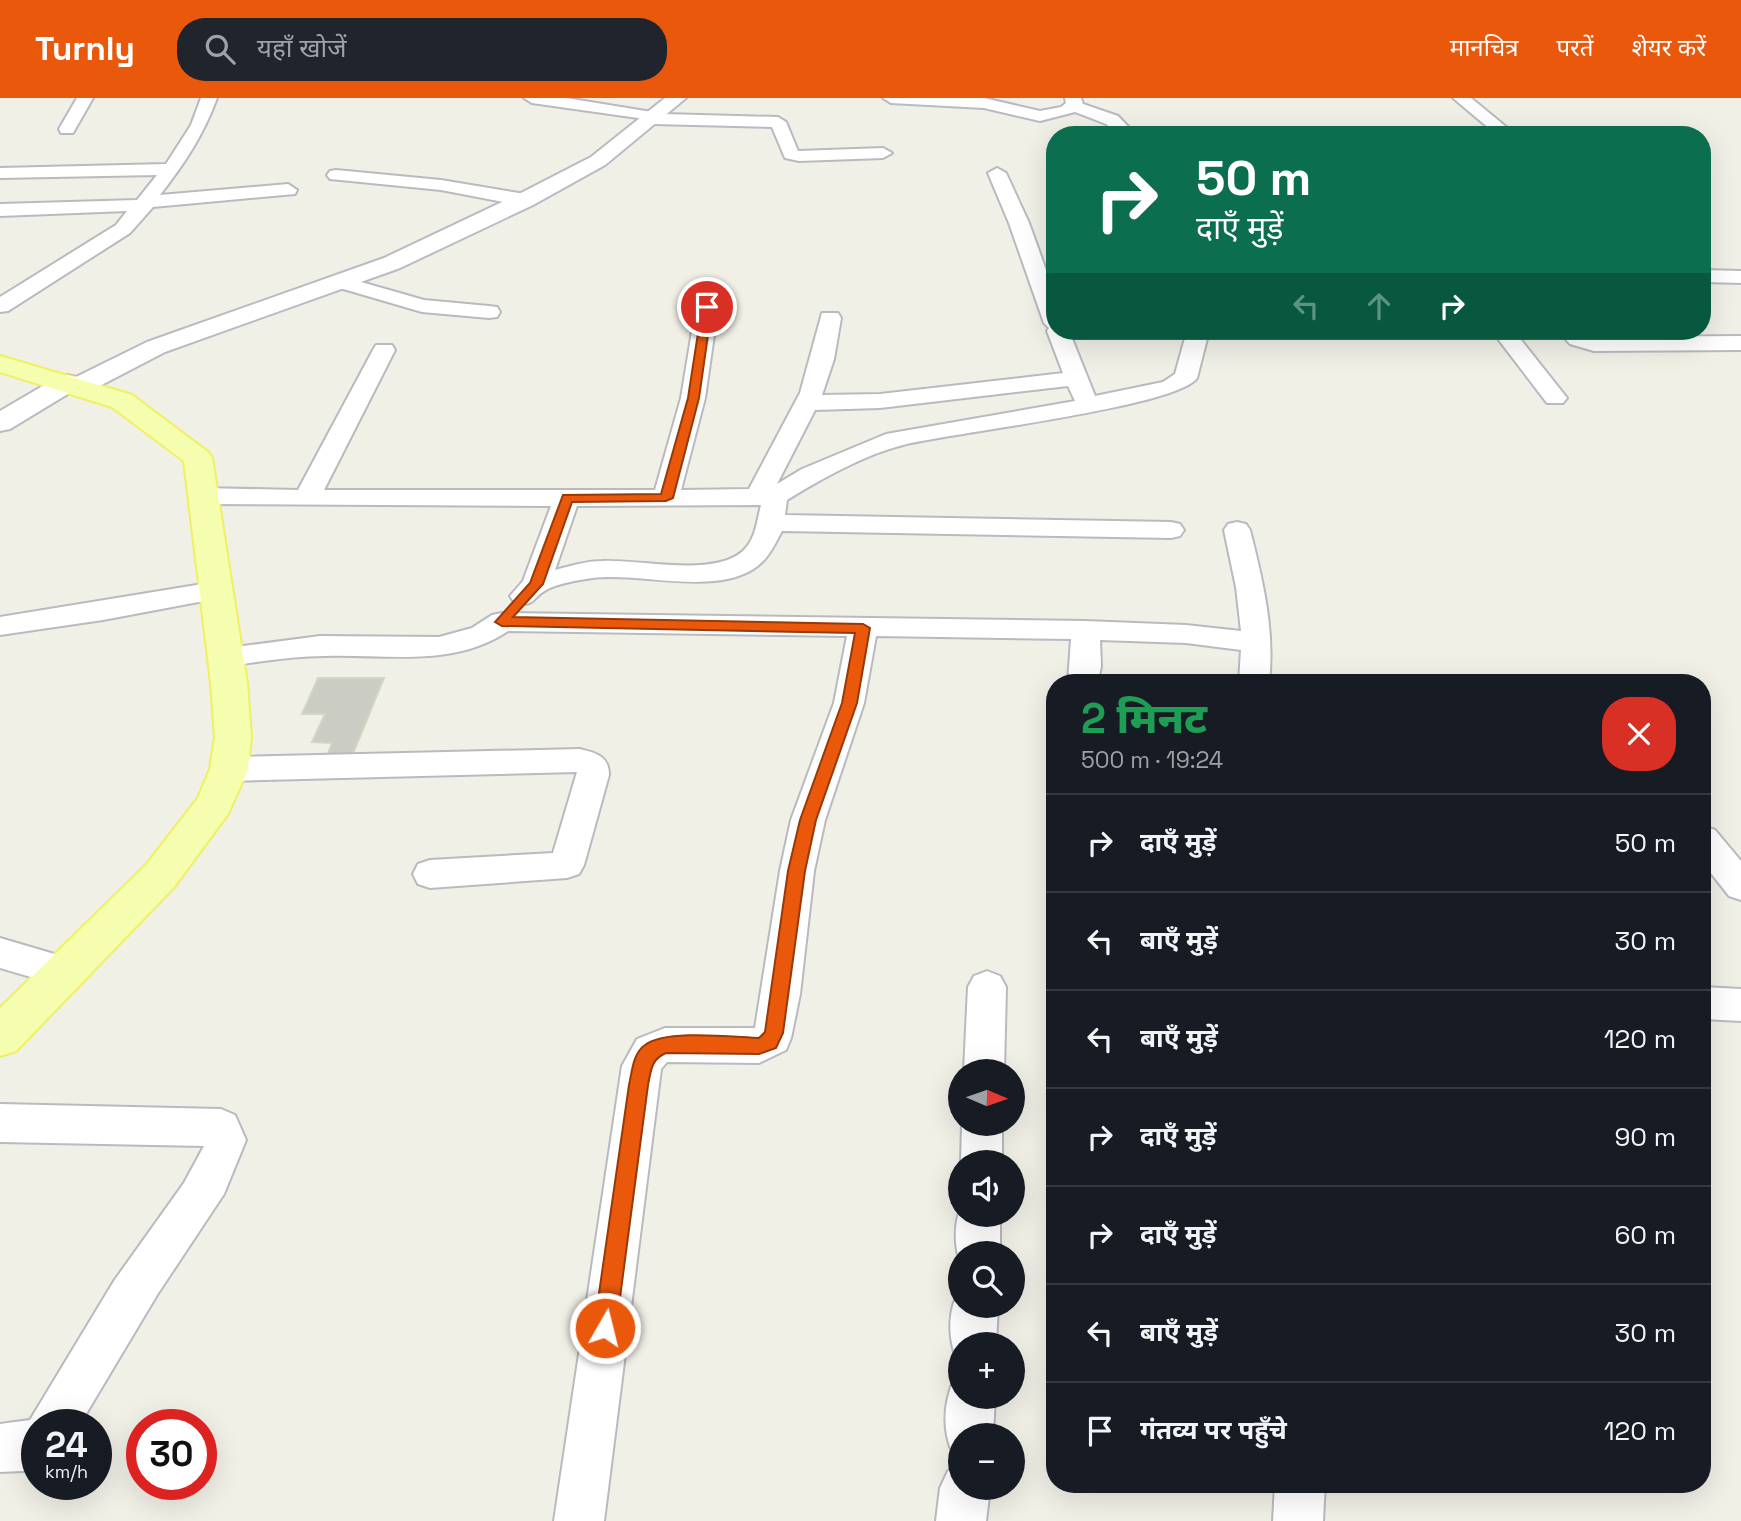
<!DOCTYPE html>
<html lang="hi">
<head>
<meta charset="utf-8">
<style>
	body { margin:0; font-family:"Space Grotesk","Noto Sans Devanagari",sans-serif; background:#20242c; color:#f1f3f6; height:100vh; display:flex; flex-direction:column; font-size:26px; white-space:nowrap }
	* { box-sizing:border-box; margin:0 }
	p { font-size:23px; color:#9ea1a6 }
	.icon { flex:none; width:38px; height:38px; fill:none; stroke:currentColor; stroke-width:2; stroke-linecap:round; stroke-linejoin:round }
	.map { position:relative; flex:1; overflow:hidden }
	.side { position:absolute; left:1046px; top:576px; width:665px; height:819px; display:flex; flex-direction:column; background:#171b24; border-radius:28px; box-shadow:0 7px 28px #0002 }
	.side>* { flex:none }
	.banner { position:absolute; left:1046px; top:28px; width:665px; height:214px; border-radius:28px; box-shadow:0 7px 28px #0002; background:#0b6e4f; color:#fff; overflow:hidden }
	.needle { width:46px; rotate:92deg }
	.buttons { position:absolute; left:948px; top:961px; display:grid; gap:14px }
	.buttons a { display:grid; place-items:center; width:77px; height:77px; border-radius:50%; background:#171b24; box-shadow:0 7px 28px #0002; font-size:35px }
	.speed { position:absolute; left:21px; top:1311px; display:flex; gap:14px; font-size:35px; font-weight:700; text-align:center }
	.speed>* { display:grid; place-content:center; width:91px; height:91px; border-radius:50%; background:#171b24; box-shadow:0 7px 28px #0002; line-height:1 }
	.speed small { font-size:18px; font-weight:400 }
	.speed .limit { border:10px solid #d22; background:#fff; color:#111 }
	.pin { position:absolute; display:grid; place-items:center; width:60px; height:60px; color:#fff; margin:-30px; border:4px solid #fff; border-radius:50%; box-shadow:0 2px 7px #0007 }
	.me { position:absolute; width:77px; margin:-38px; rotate:8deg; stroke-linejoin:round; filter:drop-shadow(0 0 5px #0008) }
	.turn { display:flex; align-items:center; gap:24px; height:147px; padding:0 35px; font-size:32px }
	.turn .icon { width:91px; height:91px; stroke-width:2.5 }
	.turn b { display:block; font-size:49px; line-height:60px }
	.lanes { display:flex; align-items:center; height:66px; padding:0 35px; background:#0003; justify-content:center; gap:35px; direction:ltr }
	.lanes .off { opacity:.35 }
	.round { display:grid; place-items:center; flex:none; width:74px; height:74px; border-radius:28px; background:#20242c }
	.summary { display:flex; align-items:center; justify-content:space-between; height:119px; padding:0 35px }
	h1 { font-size:42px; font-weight:800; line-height:52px; color:#1e9e55 }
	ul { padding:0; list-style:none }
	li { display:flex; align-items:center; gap:21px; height:98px; padding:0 35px; border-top:2px solid #363941 }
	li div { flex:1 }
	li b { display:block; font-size:26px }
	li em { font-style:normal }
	header { display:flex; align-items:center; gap:42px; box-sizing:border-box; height:98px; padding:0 35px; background:#ea580c; color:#fff }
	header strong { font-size:33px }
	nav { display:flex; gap:38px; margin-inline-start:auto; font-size:24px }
	.search { width:490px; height:63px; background:#20242c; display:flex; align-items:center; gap:18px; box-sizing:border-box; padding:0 24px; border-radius:28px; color:#9ea1a6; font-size:26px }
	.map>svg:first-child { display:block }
</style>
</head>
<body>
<header>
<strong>Turnly</strong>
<div class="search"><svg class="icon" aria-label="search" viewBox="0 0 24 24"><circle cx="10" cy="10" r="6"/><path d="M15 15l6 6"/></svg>यहाँ खोजें</div>
<nav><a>मानचित्र</a><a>परतें</a><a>शेयर करें</a></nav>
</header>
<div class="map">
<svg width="1741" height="1423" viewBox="0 0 1741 1423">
	<rect width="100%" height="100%" fill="#f0f0e7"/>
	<path fill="#cbccc3" stroke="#d5d5c5" stroke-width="2" d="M318 580H384L350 663H325L332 645 312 644 325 616H302Z"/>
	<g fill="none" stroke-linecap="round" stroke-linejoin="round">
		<defs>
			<path id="street" d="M77 0H93L73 35H61L59 31Z
				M201 0H217C203 38 184 66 160 97L288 86 297 92 295 96 153 109 130 135 8 213 0 214V199L116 127 127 113 0 118V106L137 102 157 77 0 80V70L166 66 191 27Z
				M524 0H566L664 16 778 19 786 24 798 53 883 50 892 55 883 60 799 63 785 60 772 29 653 26 645 21 532 5Z
				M883 0H984L1040 13 1061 9 1066 5 1065 0H1081L1083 6 1118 18 1136 37H1118L1106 26 1075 14 1040 23 984 10 891 5Z
				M1453 0H1471L1516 37H1497Z
				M997 70 1006 75 1029 125 1055 197V233H1069L1095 298 1163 284 1175 276 1187 233H1209L1197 280C1177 309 950 335 903 347 866 356 819 382 787 402L785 417 1171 424 1180 426 1184 432 1180 438 1171 440 782 433C777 442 772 453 765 461 728 503 642 473 593 480 579 482 558 485 546 492 531 500 536 510 514 504L510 498 523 483 551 408 202 406 193 403 189 398 193 393 202 390 298 392 373 252 376 247H392L395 252 324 392H655L681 300 696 209 699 204H715L718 209 705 300 681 392 749 391 800 295 822 215H838L841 220 834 261 822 297 880 296 1063 275 1047 233 1049 230 1044 225 1009 125 988 75ZM1068 288 1075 303 886 336 802 371 777 386 815 312 880 310ZM761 407C757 422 756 440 744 452 715 480 641 461 602 463 586 463 570 468 555 472L577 408Z
				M336 72 441 82 525 96 534 102 525 108 441 92 330 81 327 77 330 73Z
				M1703 172 1741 173V185L1703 184Z
				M340 178 424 202 489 208 497 209 500 214 497 219 489 220 422 214 333 188 330 184 333 180Z
				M1492 233H1514L1567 300 1563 305H1547Z
				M1558 233H1582L1596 239 1741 238V252L1594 253 1570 246Z
				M1237 424 1246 426 1250 432C1263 483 1275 533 1269 584H1239L1241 552 1186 545 1100 542 1101 568 1098 584H1068L1071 541 876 538 864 605 825 722 814 773 800 896 791 940 786 952 759 965 667 964 661 971 604 1423H554L622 968 637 941 665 930H755L780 773 791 722 834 605 847 538 508 533C453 570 387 556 325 558 291 558 257 564 223 569L213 566 208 559 213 552 320 538 439 539 472 530 492 517 502 515 1085 523 1186 527 1241 533 1236 489 1224 432 1228 426Z
				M215 484 225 487 229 493 225 499 103 522 0 537V519Z
				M580 651C596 655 609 658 609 677L584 767 579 776 567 780 430 790 418 786 413 776 418 766 430 762 553 755 577 674 229 683 218 679 213 671 218 663 229 659Z
				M1703 728 1715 732 1741 763V802L1729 798 1703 765Z
				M0 840 78 863 84 874 78 885 65 889 0 870Z
				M987 873 1000 878 1006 889 1004 973H964L968 889 974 878Z
				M1703 889 1741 891V923L1703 921Z
				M0 1006 221 1011 235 1017 246 1042 224 1096 157 1197 80 1326H37V1368L23 1373 0 1374V1326L30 1322 114 1183 184 1085 204 1048 0 1044Z
				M962 1026H1002V1064L961 1065Z
				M961 1109V1116H1000V1155H961V1166C954 1150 954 1125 961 1109Z
				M961 1191V1208H998L996 1246H961V1264L957 1262C948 1241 947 1210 961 1191Z
				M961 1279V1298H995L993 1337H961V1358L952 1354C942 1330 944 1305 954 1281Z
				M961 1367V1390H990L986 1423H936L940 1390 948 1373Z
				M1275 1386H1325L1323 1423H1273Z"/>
			<path id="secondary" d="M665 0H686L605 67 533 107 400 170 165 254 88 294 79 296 71 294 10 331 0 333V313L58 279 67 277 76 279 147 244 384 160 517 97 591 59Z"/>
			<path id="primary" d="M0 258 132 297 208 354 212 360 247 585 251 639 248 671 228 716 174 789 16 953 0 958V910L146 767 198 700 210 671 215 639 211 585 184 363 112 309 0 274Z"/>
		</defs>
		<use href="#street" stroke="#b9bac0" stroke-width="4"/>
		<use href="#secondary" stroke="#babbc2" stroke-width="4"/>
		<use href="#primary" stroke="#f0f060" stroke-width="4"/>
		<use href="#street" fill="#fff" fill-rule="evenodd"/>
		<use href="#secondary" fill="#fff" fill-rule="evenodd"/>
		<use href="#primary" fill="#f5feaf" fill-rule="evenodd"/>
	</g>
	<path fill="#ea580c" stroke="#983908" stroke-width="2" d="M707 206 712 209 699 300 673 400 666 403 572 404 543 486 513 519 863 526 870 530 857 605 816 722 805 773 783 935 776 950 759 956 666 955C651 961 651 973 648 987L616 1230 613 1238 605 1241 598 1238 594 1230 629 987C632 974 633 955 645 947 666 931 732 939 759 940L765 934 788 773 800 722 842 605 855 535 502 528 495 524 530 485 563 397 661 396 688 300 702 209Z"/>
</svg>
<div class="buttons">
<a><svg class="needle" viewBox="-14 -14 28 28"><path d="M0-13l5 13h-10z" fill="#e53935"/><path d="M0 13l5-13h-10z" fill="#9ea1a6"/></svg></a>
<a><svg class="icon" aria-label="sound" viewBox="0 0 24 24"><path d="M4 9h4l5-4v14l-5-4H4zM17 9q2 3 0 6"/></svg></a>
<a><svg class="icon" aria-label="search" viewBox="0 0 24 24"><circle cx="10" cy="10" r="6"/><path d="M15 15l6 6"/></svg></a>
<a>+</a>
<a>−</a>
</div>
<div class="speed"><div>24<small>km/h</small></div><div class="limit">30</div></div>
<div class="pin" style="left:707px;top:209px;background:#d93025"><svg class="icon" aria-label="arrive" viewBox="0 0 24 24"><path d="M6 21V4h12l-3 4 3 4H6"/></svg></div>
<svg class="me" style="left:605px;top:1230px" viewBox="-20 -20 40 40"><circle r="17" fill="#ea580c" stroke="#fff" stroke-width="3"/><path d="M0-11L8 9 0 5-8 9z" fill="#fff"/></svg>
<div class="banner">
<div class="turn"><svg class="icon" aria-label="right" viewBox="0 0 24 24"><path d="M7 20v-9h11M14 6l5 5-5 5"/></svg><div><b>50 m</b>दाएँ मुड़ें</div></div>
<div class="lanes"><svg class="icon off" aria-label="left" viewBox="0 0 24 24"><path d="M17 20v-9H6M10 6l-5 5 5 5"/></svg><svg class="icon off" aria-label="ahead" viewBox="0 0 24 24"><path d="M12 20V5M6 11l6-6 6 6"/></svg><svg class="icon" aria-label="right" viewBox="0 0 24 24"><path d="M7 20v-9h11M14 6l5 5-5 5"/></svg></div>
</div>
<section class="side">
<div class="summary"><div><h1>2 मिनट</h1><p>500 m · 19:24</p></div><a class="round" style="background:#d93025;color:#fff"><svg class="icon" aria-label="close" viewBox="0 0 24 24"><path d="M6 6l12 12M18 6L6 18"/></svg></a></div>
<ul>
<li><svg class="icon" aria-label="right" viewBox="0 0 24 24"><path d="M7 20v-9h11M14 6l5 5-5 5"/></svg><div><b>दाएँ मुड़ें</b></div><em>50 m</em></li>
<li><svg class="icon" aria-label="left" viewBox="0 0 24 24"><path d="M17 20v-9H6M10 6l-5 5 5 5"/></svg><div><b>बाएँ मुड़ें</b></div><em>30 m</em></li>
<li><svg class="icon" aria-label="left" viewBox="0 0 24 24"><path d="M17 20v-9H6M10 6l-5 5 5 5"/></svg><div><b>बाएँ मुड़ें</b></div><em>120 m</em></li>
<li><svg class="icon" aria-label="right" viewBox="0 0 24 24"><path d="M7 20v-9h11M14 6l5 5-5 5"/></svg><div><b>दाएँ मुड़ें</b></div><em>90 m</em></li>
<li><svg class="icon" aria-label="right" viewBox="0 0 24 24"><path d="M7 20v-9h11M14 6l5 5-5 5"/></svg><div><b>दाएँ मुड़ें</b></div><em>60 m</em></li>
<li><svg class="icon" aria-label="left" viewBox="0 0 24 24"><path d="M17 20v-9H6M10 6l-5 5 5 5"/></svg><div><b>बाएँ मुड़ें</b></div><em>30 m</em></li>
<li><svg class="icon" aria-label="arrive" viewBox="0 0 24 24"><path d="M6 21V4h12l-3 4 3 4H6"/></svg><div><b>गंतव्य पर पहुँचे</b></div><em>120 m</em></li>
</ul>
</section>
</div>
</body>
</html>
